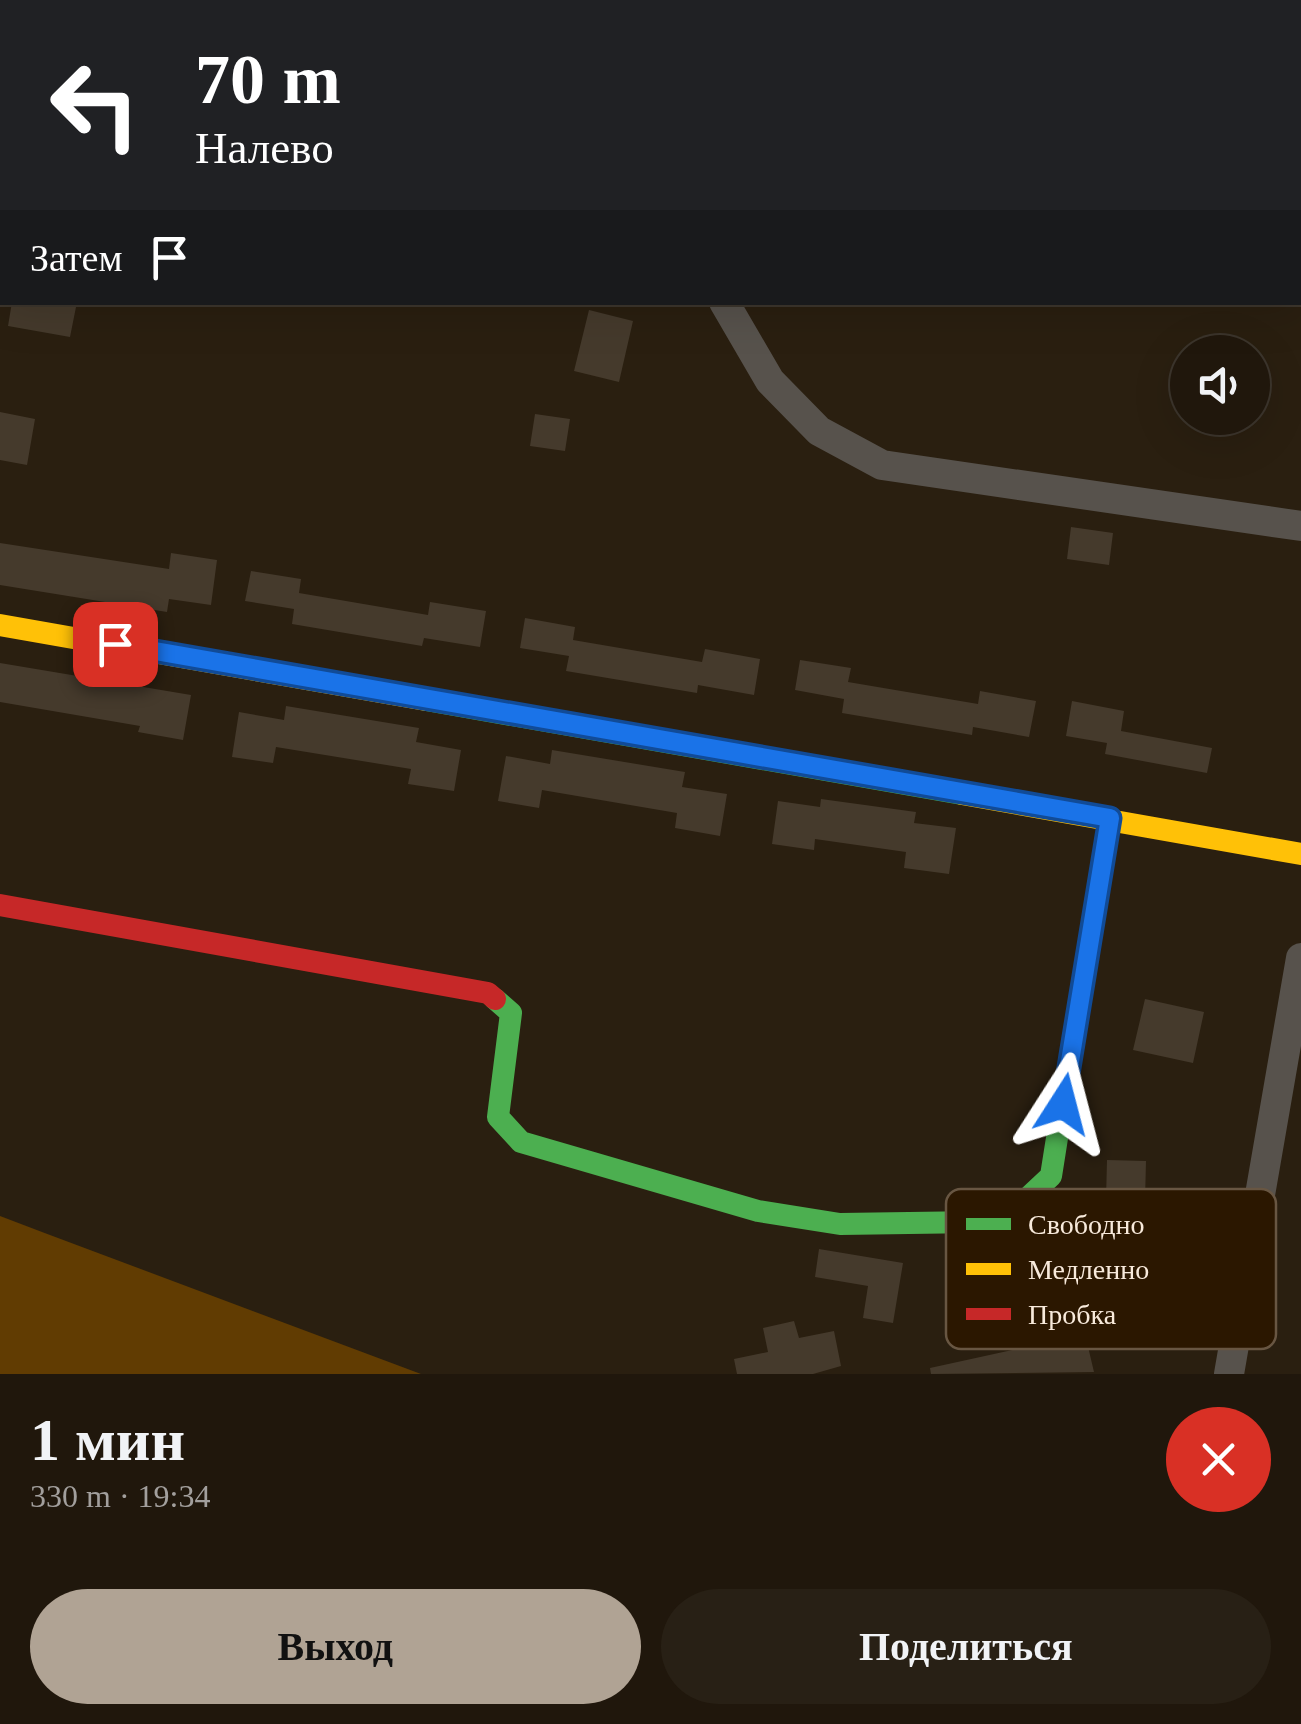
<!DOCTYPE html>
<html lang="ru">
<head>
<meta charset="utf-8">
<style>
	body { margin:0; font-family:"Times New Roman",serif; background:#282015; color:#f1f3f6; height:100vh; display:flex; flex-direction:column; font-size:38px; white-space:nowrap }
	* { box-sizing:border-box; margin:0 }
	p { font-size:32px; color:#a29f9d }
	.icon { flex:none; width:55px; height:55px; fill:none; stroke:currentColor; stroke-width:2; stroke-linecap:round; stroke-linejoin:round }
	.map { position:relative; height:1374px; overflow:hidden }
	.panel { display:flex; flex-direction:column; background:#20170c; flex:1 }
	.panel>* { flex:none }
	.hud { position:absolute; left:0px; top:0px; width:1302px; height:305px; box-shadow:0 10px 40px #0002,0 0 0 2px #3d362d; background:#202124; color:#fff; overflow:hidden }
	.tools { position:absolute; left:1170px; top:335px; display:grid; gap:20px }
	.tools a { display:grid; place-items:center; width:100px; height:100px; border-radius:50%; background:#20170c; box-shadow:0 10px 40px #0002,0 0 0 2px #3d362d; font-size:50px }
	.pin { position:absolute; display:grid; place-items:center; width:85px; height:85px; color:#fff; margin:-42px; border-radius:20px; box-shadow:0 5px 15px #0006 }
	.me { position:absolute; width:110px; margin:-55px; rotate:9deg; stroke-linejoin:round; filter:drop-shadow(0 0 8px #0008) }
	.turn { display:flex; align-items:center; gap:35px; height:210px; padding:0 30px; font-size:45px }
	.turn .icon { width:130px; height:130px; stroke-width:2.5 }
	.turn b { display:block; font-size:70px; line-height:85px }
	.then { display:flex; align-items:center; height:95px; padding:0 30px; background:#0003; gap:20px; font-size:38px }
	.round { display:grid; place-items:center; flex:none; width:105px; height:105px; border-radius:52px; background:#282015 }
	.head { display:flex; align-items:center; justify-content:space-between; height:170px; padding:0 30px }
	h1 { font-size:60px; font-weight:600; line-height:75px }
	.action { display:flex; gap:20px; margin-top:auto; padding:20px 30px }
	.action a { flex:1; height:115px; border-radius:60px; background:#b0a394; color:#111; font-size:40px; font-weight:600; line-height:115px; text-align:center }
	.action a+a { background:#282015; color:#f1f3f6 }
	.map>svg:first-child { display:block }
</style>
</head>
<body>
<div class="map">
<svg width="1301" height="1374" viewBox="0 0 1301 1374">
	<rect width="100%" height="100%" fill="#2a1f10"/>
	<path fill="#613c02" d="M0 1216 42 1232 421 1374H0Z"/>
	<path fill="#453a2c" d="M12 302H77L70 337 8 326Z
		M589 310 633 321 619 382 574 371Z
		M0 412 35 419 27 465 0 460Z
		M535 414 570 419 565 451 530 446Z
		M1071 527 1113 533 1109 565 1067 559Z
		M0 543 169 569 171 553 217 560 211 605 169 599 167 612 0 585Z
		M251 571 301 579 299 593 428 615 430 602 486 611 480 647 424 638 422 646 292 624 294 609 245 601Z
		M525 618 575 627 573 640 702 662 705 649 760 659 754 695 698 685 697 693 566 671 569 656 520 648Z
		M800 660 851 668 848 682 978 704 980 691 1036 701 1029 737 973 727 972 735 842 713 844 699 795 690Z
		M0 663 191 695 183 740 138 732 140 726 0 702Z
		M1072 701 1124 711 1121 731 1212 748 1207 773 1105 754 1107 743 1066 736Z
		M286 706 419 728 416 742 461 750 454 791 408 784 411 769 276 747 273 763 232 757 239 712 284 720Z
		M552 750 685 772 682 787 727 794 720 836 675 828 677 813 542 790 539 808 498 801 506 756 550 764Z
		M821 799 916 812 914 823 956 828 949 874 904 868 906 852 815 839 814 850 772 844 778 801 820 807Z
		M1145 999 1204 1012 1193 1063 1133 1050Z
		M1107 1160 1146 1161 1145 1201 1106 1200Z
		M819 1249 903 1263 893 1323 863 1318 868 1286 815 1277Z
		M794 1321 799 1338 834 1331 841 1366 813 1374H737L734 1359 768 1352 763 1328Z
		M1085 1334 1094 1372 931 1374 930 1368Z"/>
	<g fill="none" stroke-linecap="round" stroke-linejoin="round">
		<path stroke="#57524c" stroke-width="30" d="M697 2 699 0
			M1072 2 1073 0
			M0 103H2
			M1300 276H1301
			M724 302 770 381 819 431 882 465 1301 526
			M1229 1374 1301 958"/>
		<path stroke="#4caf50" stroke-width="22" d="M426 700 962 794
			M495 999 511 1013 498 1117 521 1142 758 1211 840 1224 978 1222 1019 1206 1051 1176 1060 1119"/>
		<path stroke="#ffc107" stroke-width="22" d="M0 625 426 700
			M962 794 1301 854
			M1060 1119 1110 818"/>
		<path stroke="#c62828" stroke-width="22" d="M0 905 488 993 495 999"/>
	</g>
	<g fill="none" stroke-linecap="round" stroke-linejoin="round">
		<defs>
			<path id="route" d="M115 644 1110 818 1063 1104"/>
		</defs>
		<use href="#route" stroke="#114b97" stroke-width="25"/>
		<use href="#route" stroke="#1a73e8" stroke-width="18"/>
	</g>
	<rect x="946" y="1189" width="330" height="160" rx="15" fill="#2b1700" stroke="#685642" stroke-width="2.5"/>
	<rect x="966" y="1218" width="45" height="12" fill="#4caf50"/>
	<rect x="966" y="1263" width="45" height="12" fill="#ffc107"/>
	<rect x="966" y="1308" width="45" height="12" fill="#c62828"/>
	<g font-size="28" fill="#f8eadb">
		<text x="1028" y="1234">Свободно</text>
		<text x="1028" y="1279">Медленно</text>
		<text x="1028" y="1324">Пробка</text>
	</g>
</svg>
<div class="tools">
<a><svg class="icon" aria-label="sound" viewBox="0 0 24 24"><path d="M4 9h4l5-4v14l-5-4H4zM17 9q2 3 0 6"/></svg></a>
</div>
<div class="pin" style="left:115px;top:644px;background:#d93025"><svg class="icon" aria-label="arrive" viewBox="0 0 24 24"><path d="M6 21V4h12l-3 4 3 4H6"/></svg></div>
<svg class="me" style="left:1063px;top:1104px" viewBox="-20 -20 40 40"><path d="M0-17L14 15 0 8-14 15z" fill="#1a73e8" stroke="#fff" stroke-width="4"/></svg>
<div class="hud">
<div class="turn"><svg class="icon" aria-label="left" viewBox="0 0 24 24"><path d="M17 20v-9H6M10 6l-5 5 5 5"/></svg><div><b>70 m</b>Налево</div></div>
<div class="then">Затем<svg class="icon" aria-label="arrive" viewBox="0 0 24 24"><path d="M6 21V4h12l-3 4 3 4H6"/></svg></div>
</div>
</div>
<section class="panel">
<div class="head"><div><h1>1 мин</h1><p>330 m · 19:34</p></div><a class="round" style="background:#d93025;color:#fff"><svg class="icon" aria-label="close" viewBox="0 0 24 24"><path d="M6 6l12 12M18 6L6 18"/></svg></a></div>
<div class="action"><a>Выход</a><a>Поделиться</a></div>
</section>
</body>
</html>
